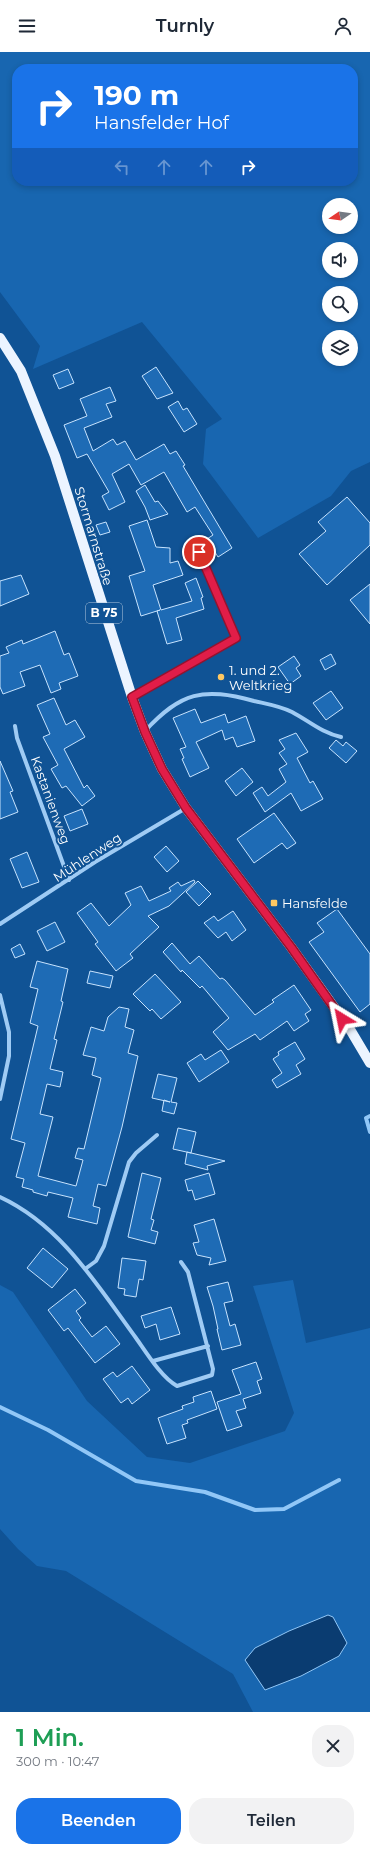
<!DOCTYPE html>
<html lang="de">
<head>
<meta charset="utf-8">
<style>
	body { margin:0; font-family:Montserrat,sans-serif; background:#f2f2f3; color:#1f2937; height:100vh; display:flex; flex-direction:column; font-size:15px; white-space:nowrap }
	* { box-sizing:border-box; margin:0 }
	p { font-size:13px; color:#747a83 }
	.icon { flex:none; width:22px; height:22px; fill:none; stroke:currentColor; stroke-width:2; stroke-linecap:round; stroke-linejoin:round }
	.map { position:relative; height:1660px; overflow:hidden }
	.details { display:flex; flex-direction:column; background:#fff; flex:1 }
	.details>* { flex:none }
	.guide { position:absolute; left:12px; top:12px; width:346px; height:122px; border-radius:16px; box-shadow:0 2px 6px #0003; background:#1a73e8; color:#fff; overflow:hidden }
	.needle { width:26px; rotate:257deg }
	.fabs { position:absolute; left:322px; top:146px; display:grid; gap:8px }
	.fabs a { display:grid; place-items:center; width:36px; height:36px; border-radius:50%; background:#fff; box-shadow:0 2px 6px #0003; font-size:20px }
	.pin { position:absolute; display:grid; place-items:center; width:34px; height:34px; color:#fff; margin:-17px; border:2px solid #fff; border-radius:50%; box-shadow:0 1px 4px #0007 }
	.me { position:absolute; width:44px; margin:-22px; rotate:325deg; stroke-linejoin:round; filter:drop-shadow(0 0 3px #0008) }
	.turn { display:flex; align-items:center; gap:14px; height:84px; padding:0 16px; font-size:18px }
	.turn .icon { width:52px; height:52px; stroke-width:2.5 }
	.turn b { display:block; font-size:28px; line-height:34px }
	.lanes { display:flex; align-items:center; height:38px; padding:0 16px; background:#0003; justify-content:center; gap:20px; direction:ltr }
	.lanes .off { opacity:.35 }
	.round { display:grid; place-items:center; flex:none; width:42px; height:42px; border-radius:16px; background:#f2f2f3 }
	.headline { display:flex; align-items:center; justify-content:space-between; height:68px; padding:0 16px }
	h1 { font-size:24px; font-weight:600; line-height:30px; color:#1e9e55 }
	.cta { display:flex; gap:8px; margin-top:auto; padding:8px 16px }
	.cta a { flex:1; height:46px; border-radius:16px; background:#1a73e8; color:#fff; font-size:16px; font-weight:600; line-height:46px; text-align:center }
	.cta a+a { background:#f2f2f3; color:#1f2937 }
	header { display:flex; justify-content:space-between; align-items:center; height:52px; padding:0 16px; background:#fff; font-size:18px; font-weight:600 }
	.map>svg:first-child { display:block }
</style>
</head>
<body>
<header><svg class="icon" aria-label="menu" viewBox="0 0 24 24"><path d="M4 6h16M4 12h16M4 18h16"/></svg>Turnly<svg class="icon" aria-label="person" viewBox="0 0 24 24"><circle cx="12" cy="8" r="4"/><path d="M4 21q1-7 8-7t8 7"/></svg></header>
<div class="map">
<svg width="370" height="1660" viewBox="0 0 370 1660">
	<rect width="100%" height="100%" fill="#105395"/>
	<path fill="#1866b0" fill-rule="evenodd" d="M0 0H370V410L351 419 331 444 258 486 203 412 206 377 222 367 142 270 33 317 40 294 0 240ZM17 17H353V129H17ZM329 153H351V175H329ZM329 197H351V219H329ZM329 241H351V263H329ZM329 285H351V307H329Z
		M293 1228 306 1291 370 1276V1660H253L233 1622 66 1519 37 1514 18 1497 0 1477V1233L13 1240 87 1349 147 1405 190 1411 285 1379 294 1361 253 1234ZM328 1563 347 1591 339 1604 301 1624 255 1596 289 1579Z"/>
	<path fill="#0a3c71" stroke="#91c7f7" d="M328 1563 333 1565 347 1591 339 1604 301 1624 265 1638 245 1608 255 1596 289 1579Z"/>
	<g fill="none" stroke-linecap="round" stroke-linejoin="round">
		<path stroke="#91c7f7" stroke-width="4" d="M370 1064 366 1066 370 1080
			M0 1355 48 1378 136 1429 205 1440 255 1458 284 1457 339 1428"/>
	</g>
	<path fill="#1e6bb5" stroke="#c7e3fe" d="M156 315 173 341 157 347 142 324Z
		M68 317 74 331 59 337 53 323Z
		M110 335 116 349 106 352 112 365 84 376 93 399 113 387 117 393 125 389 136 408 164 392 170 402 176 399 185 413 183 414 232 496 218 505 207 487 213 483 195 455 187 460 164 420 141 433 129 412 112 422 125 450 109 458 102 444 109 440 87 402 77 406 64 373 87 364 80 347Z
		M178 349 183 358 187 356 197 372 184 380 168 355Z
		M145 433 155 450 158 449 168 462 150 468 145 455 136 439Z
		M347 445 370 471V493L327 533 299 502 326 479 318 470Z
		M147 468 156 495 170 496V511L178 509 183 523 153 533 161 558 192 549 185 531 196 526 203 545 201 546 204 557 176 566 182 588 167 592 157 559 160 558 141 564 129 524 145 519 129 474Z
		M106 470 110 480 100 483 96 473Z
		M21 523 29 542 0 554V529Z
		M370 532V572L350 548Z
		M55 579 64 603 69 601 78 624 59 631 61 637 51 641 40 613 20 620 25 634 3 642 0 635V604L9 601 6 595 22 588 23 592Z
		M331 602 336 612 325 618 320 608Z
		M294 604 300 613 296 616 301 624 290 632 278 615Z
		M331 639 343 656 326 668 313 651Z
		M54 646 66 673 75 668 85 685 64 697 84 736 87 733 95 744 82 754 66 734 62 736 51 717 58 713 43 685 50 682 37 653Z
		M195 657 201 671 225 662 228 671 246 664 255 689 237 695 233 685 225 688 222 678 196 690 209 716 190 725 182 707 184 706 180 697 186 695 173 666Z
		M296 681 308 700 297 706 310 731 313 729 323 747 301 759 291 741 265 760 253 741 262 735 268 744 286 730 279 717 287 712 279 701 285 697 279 688Z
		M336 688 343 694 346 690 357 699 346 711 329 696Z
		M0 709 13 739 10 740 18 760 0 767Z
		M242 716 253 730 236 744 225 729Z
		M82 757 88 772 70 779 64 764Z
		M274 761 296 791 287 797 282 791 254 811 237 787Z
		M166 794 179 809 167 820 154 805Z
		M27 800 39 830 22 836 10 807Z
		M194 828 195 830 169 854 148 864 159 875 130 902 133 906 116 919 95 892 98 890 77 861 91 851 109 874 131 853 125 841 141 834 149 849 171 839 169 836 178 830 181 834Z
		M198 829 211 842 199 854 186 840Z
		M337 857 370 902V952L360 960 309 890 324 880 317 871Z
		M233 859 246 878 232 889 226 880 218 886 204 871 214 864 218 869Z
		M55 870 65 890 47 899 37 879Z
		M172 891 190 912 199 904 220 927 222 926 225 928 255 963 274 950 272 948 294 933 311 958 305 962 309 969 294 979 287 969 260 988 255 982 228 998 213 980 229 966 202 934 200 936 182 918 181 920 163 900Z
		M20 892 25 902 15 906 11 897Z
		M37 909 68 917 61 949 63 950 54 987 57 988 50 1017 63 1020 60 1035 47 1032 40 1062 53 1065 38 1124 76 1134 83 1108 75 1106 78 1096 84 1097 101 1026 92 1023 96 1006 83 1003 91 975 104 979 108 965 119 955 129 957 125 975 134 978 128 1001 138 1004 122 1075 106 1134 98 1132 93 1154 100 1156 97 1172 68 1165 73 1146 48 1140 47 1144 33 1140V1138L22 1135 24 1127 16 1125 25 1091 11 1087 38 974 30 971 38 937 30 935Z
		M90 919 113 924 110 936 87 931Z
		M155 922 181 950 161 967 152 957 150 959 133 942Z
		M295 990 305 1007 296 1013 301 1022 277 1036 272 1028 282 1021 273 1007 279 1003 278 1000Z
		M221 998 229 1010 199 1030 187 1011 201 1002 205 1008Z
		M158 1022 177 1026 171 1050 177 1051 174 1062 162 1059 164 1048 170 1050 152 1046Z
		M178 1076 196 1080 191 1101 173 1097Z
		M187 1100 225 1109 207 1114 208 1118 185 1112Z
		M142 1121 161 1126 151 1167 154 1168 151 1178 158 1180 155 1192 128 1185Z
		M209 1121 215 1142 195 1148 192 1138 188 1139 185 1128Z
		M214 1167 226 1209 209 1213 211 1206 197 1203 193 1191 199 1190 194 1173Z
		M43 1196 68 1217 52 1236 27 1216Z
		M122 1206 146 1209 143 1228 139 1227 136 1245 124 1243 125 1237 118 1236Z
		M228 1230 233 1249 224 1251 230 1274 235 1272 241 1293 222 1298 217 1277H218L213 1254 207 1235Z
		M75 1237 86 1251 76 1259 81 1266 79 1268 92 1285 106 1274 120 1292 95 1311 68 1276 64 1279 48 1258Z
		M171 1255 180 1282 160 1288 156 1272 145 1276 141 1264Z
		M256 1310 262 1327 257 1329 261 1341 243 1347 246 1356 236 1359 242 1374 227 1379 217 1350 241 1342 232 1318Z
		M132 1314 150 1338 132 1352 128 1346 121 1351 103 1327 113 1320 117 1325Z
		M211 1339 217 1357 187 1368 188 1371 182 1373 186 1386 167 1392 158 1366 183 1357 182 1354 194 1350 193 1345Z"/>
	<g fill="none" stroke-linecap="round" stroke-linejoin="round">
		<path stroke="#9fcbf4" stroke-width="4" d="M132 645 236 586 199 500
			M15 674 17 686 69 828
			M145 679C181 640 203 635 254 649 267 652 280 654 292 660 309 669 322 681 341 685
			M0 872 95 810 186 756
			M0 943 9 980V1004L0 1047
			M0 1145C61 1173 97 1233 136 1286 146 1300 161 1325 177 1334L212 1323 213 1317 188 1220 181 1210
			M85 1217 96 1209 104 1194 129 1110 136 1101 157 1083
			M153 1309 208 1294"/>
		<path stroke="#ecf4ff" stroke-width="10" d="M0 286 21 319 55 404 132 645 145 680 162 717 186 756 291 895 351 979 370 1011"/>
	</g>
	<g fill="none" stroke-linecap="round" stroke-linejoin="round">
		<defs>
			<path id="route" d="M199 500 236 586 132 645 145 680 162 717 186 756 291 895 342 967"/>
		</defs>
		<use href="#route" stroke="#92132f" stroke-width="10"/>
		<use href="#route" stroke="#e11d48" stroke-width="7"/>
	</g>
	<g fill="#ffc862" stroke="#105395" stroke-width="1.5">
		<circle cx="221" cy="625" r="4"/>
		<rect x="270" y="847" width="8" height="8" rx="2"/>
	</g>
	<g text-anchor="middle" stroke-width="4" stroke-linejoin="round" paint-order="stroke">
		<rect fill="#105395" stroke="#b7cbdf" stroke-width="1" x="86" y="551" width="36" height="20" rx="3"/>
		<g font-size="12" font-weight="bold" fill="#fff">
			<text x="104" y="565">B 75</text>
		</g>
		<g font-size="13" fill="#fff" stroke="#105395">
			<text transform="translate(94 484) rotate(73)" y="5">Stormarnstraße</text>
			<text transform="translate(51 748) rotate(70)" y="5">Kastanienweg</text>
			<text transform="translate(87 805) rotate(-33)" y="5">Mühlenweg</text>
		</g>
		<g font-size="13" fill="#fff" stroke="#105395" text-anchor="start">
			<text x="229" y="623">1. und 2.<tspan x="229" dy="15">Weltkrieg</tspan></text>
			<text x="282" y="856">Hansfelde</text>
		</g>
	</g>
</svg>
<div class="fabs">
<a><svg class="needle" viewBox="-14 -14 28 28"><path d="M0-13l5 13h-10z" fill="#e53935"/><path d="M0 13l5-13h-10z" fill="#747a83"/></svg></a>
<a><svg class="icon" aria-label="sound" viewBox="0 0 24 24"><path d="M4 9h4l5-4v14l-5-4H4zM17 9q2 3 0 6"/></svg></a>
<a><svg class="icon" aria-label="search" viewBox="0 0 24 24"><circle cx="10" cy="10" r="6"/><path d="M15 15l6 6"/></svg></a>
<a><svg class="icon" aria-label="layers" viewBox="0 0 24 24"><path d="M12 4l9 5-9 5-9-5zM3 14l9 5 9-5"/></svg></a>
</div>
<div class="pin" style="left:199px;top:500px;background:#d93025"><svg class="icon" aria-label="arrive" viewBox="0 0 24 24"><path d="M6 21V4h12l-3 4 3 4H6"/></svg></div>
<svg class="me" style="left:342px;top:967px" viewBox="-20 -20 40 40"><path d="M0-17L14 15 0 8-14 15z" fill="#e11d48" stroke="#fff" stroke-width="4"/></svg>
<div class="guide">
<div class="turn"><svg class="icon" aria-label="right" viewBox="0 0 24 24"><path d="M7 20v-9h11M14 6l5 5-5 5"/></svg><div><b>190 m</b>Hansfelder Hof</div></div>
<div class="lanes"><svg class="icon off" aria-label="left" viewBox="0 0 24 24"><path d="M17 20v-9H6M10 6l-5 5 5 5"/></svg><svg class="icon off" aria-label="ahead" viewBox="0 0 24 24"><path d="M12 20V5M6 11l6-6 6 6"/></svg><svg class="icon off" aria-label="ahead" viewBox="0 0 24 24"><path d="M12 20V5M6 11l6-6 6 6"/></svg><svg class="icon" aria-label="right" viewBox="0 0 24 24"><path d="M7 20v-9h11M14 6l5 5-5 5"/></svg></div>
</div>
</div>
<section class="details">
<div class="headline"><div><h1>1 Min.</h1><p>300 m · 10:47</p></div><a class="round"><svg class="icon" aria-label="close" viewBox="0 0 24 24"><path d="M6 6l12 12M18 6L6 18"/></svg></a></div>
<div class="cta"><a>Beenden</a><a>Teilen</a></div>
</section>
</body>
</html>
